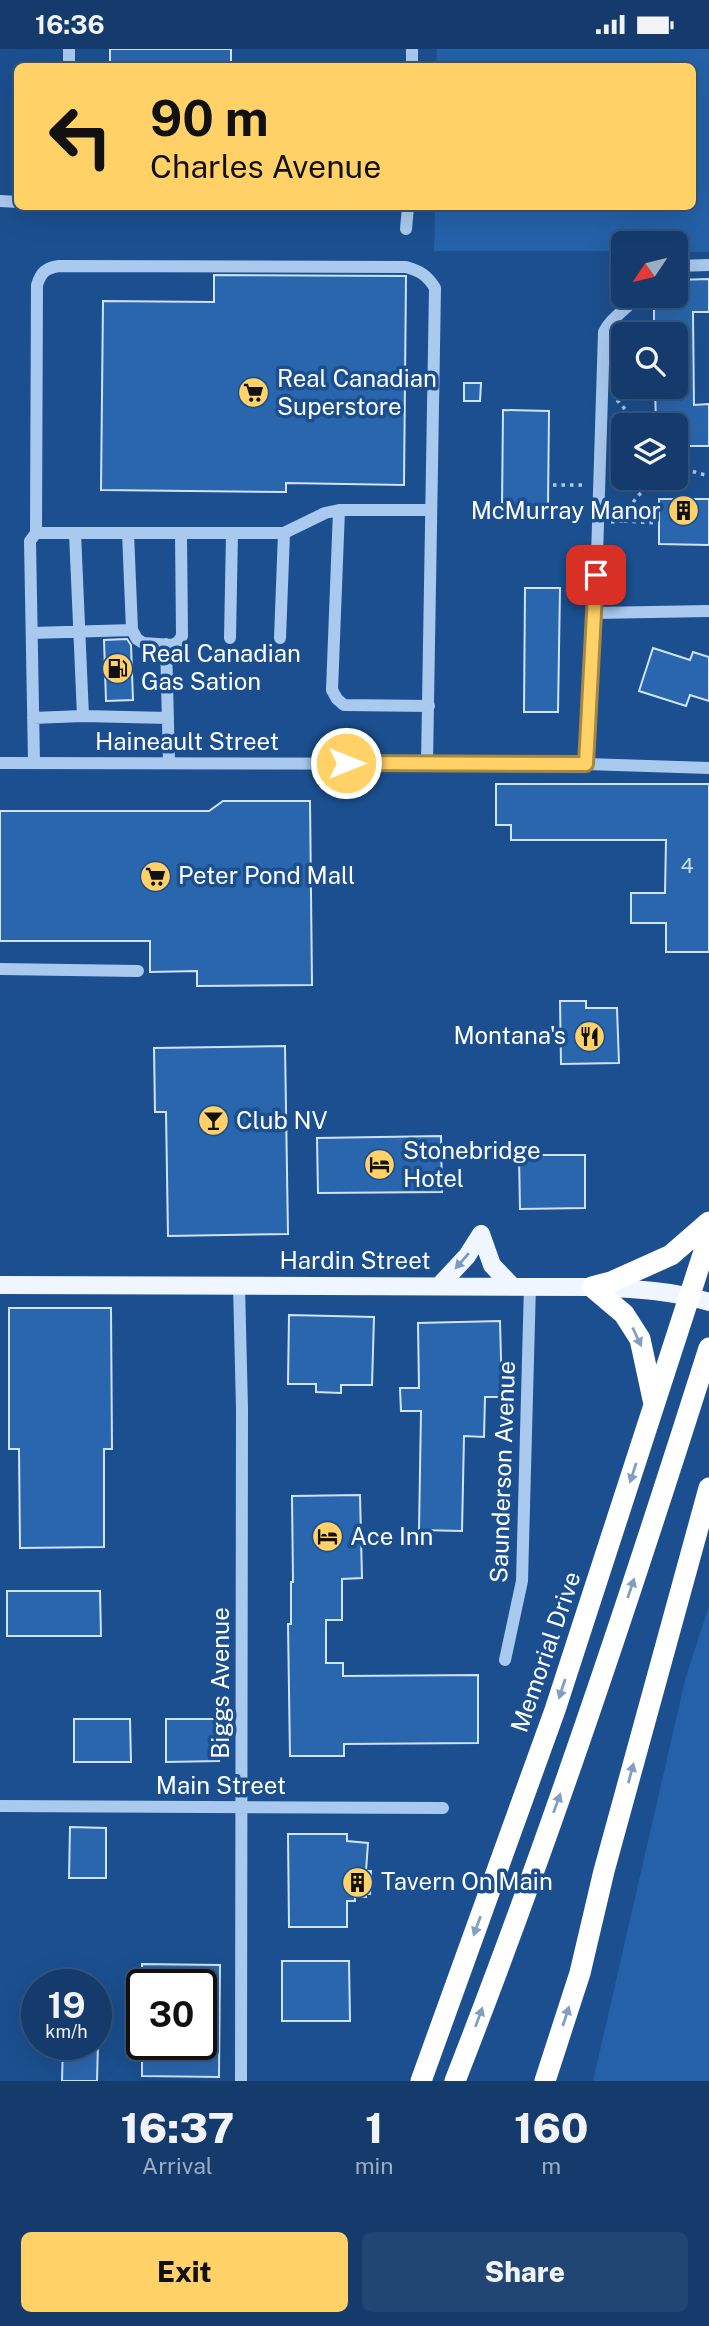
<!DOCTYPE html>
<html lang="en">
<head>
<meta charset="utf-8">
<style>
	body { margin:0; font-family:"Public Sans",sans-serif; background:#214673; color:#f1f3f6; height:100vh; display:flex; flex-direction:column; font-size:26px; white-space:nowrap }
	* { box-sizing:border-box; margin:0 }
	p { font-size:23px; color:#9dadc1 }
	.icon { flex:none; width:38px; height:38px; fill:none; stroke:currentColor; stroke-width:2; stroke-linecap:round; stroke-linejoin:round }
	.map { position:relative; height:2032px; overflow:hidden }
	.drawer { display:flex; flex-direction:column; background:#143b6b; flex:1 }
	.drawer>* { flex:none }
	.banner { position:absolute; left:14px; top:14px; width:682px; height:147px; border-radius:10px; box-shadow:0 7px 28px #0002,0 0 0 2px #33557e; background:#ffd166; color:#111; overflow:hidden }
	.needle { width:46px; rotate:235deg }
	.controls { position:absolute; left:611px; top:182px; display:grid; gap:14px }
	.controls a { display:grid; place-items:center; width:77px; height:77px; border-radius:10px; background:#143b6b; box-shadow:0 7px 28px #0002,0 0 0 2px #33557e; font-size:35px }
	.speed { position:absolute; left:21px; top:1920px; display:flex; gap:14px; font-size:35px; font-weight:700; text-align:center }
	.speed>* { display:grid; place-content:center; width:91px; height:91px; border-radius:50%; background:#143b6b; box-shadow:0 7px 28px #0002,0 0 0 2px #33557e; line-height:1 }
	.speed small { font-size:18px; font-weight:400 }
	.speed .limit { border:4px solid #111; border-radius:10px; background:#fff; color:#111 }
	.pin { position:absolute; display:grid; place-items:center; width:60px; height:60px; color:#fff; margin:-30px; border-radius:14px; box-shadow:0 4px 10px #0006 }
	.me { position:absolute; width:77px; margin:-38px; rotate:90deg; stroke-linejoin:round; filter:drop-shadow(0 0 5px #0008) }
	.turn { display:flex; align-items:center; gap:24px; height:147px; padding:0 21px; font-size:32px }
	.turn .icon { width:91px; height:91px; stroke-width:2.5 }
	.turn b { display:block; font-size:49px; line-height:60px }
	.eta { display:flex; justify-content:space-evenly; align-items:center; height:119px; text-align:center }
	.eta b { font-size:42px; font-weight:800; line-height:49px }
	.button { display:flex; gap:14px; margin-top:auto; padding:14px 21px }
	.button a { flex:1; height:80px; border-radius:10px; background:#ffd166; color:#111; font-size:28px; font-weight:800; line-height:80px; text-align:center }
	.button a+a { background:#214673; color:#f1f3f6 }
	.status { display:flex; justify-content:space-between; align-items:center; height:49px; padding:0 35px; background:#143b6b; direction:ltr }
	.status svg { height:19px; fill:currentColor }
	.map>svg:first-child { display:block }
</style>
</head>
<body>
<div class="status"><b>16:36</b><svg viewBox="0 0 49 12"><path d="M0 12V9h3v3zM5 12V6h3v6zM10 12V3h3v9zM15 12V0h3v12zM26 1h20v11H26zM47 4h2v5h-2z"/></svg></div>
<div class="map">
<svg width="709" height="2032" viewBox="0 0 709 2032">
	<rect width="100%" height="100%" fill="#1b4f8f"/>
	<path fill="#2461a8" d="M437 0H709V203H676V194H623V202H434L435 158H693V18L436 17Z
		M709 1557V2032H593L685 1631Z"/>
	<path fill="#2a66ad" stroke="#cfe3fa" stroke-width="2" d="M110 0H231V18H110Z
		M214 226 406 227 404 436 286 434V443L101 441 103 252 214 253Z
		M709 230V263H693L694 356 709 355V397H677V375H656L655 338H676V285H654V258L672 257V247H676V231Z
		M464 334H481L480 352H464Z
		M503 361 549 362 548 459H502Z
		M659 450H709V496L659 495Z
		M525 539H560L558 663H524Z
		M127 590 131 596 133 651 106 652 104 591Z
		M653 599 690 611 693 603 709 608V652L690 646 686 657 639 642Z
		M496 735H709V903H666V874H631V844H665L666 791H511V776H496Z
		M223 752H310L312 936 197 937V922L150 923V892H0V762H209Z
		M560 952H586V959H617L619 1014 561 1015Z
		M285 997 288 1185 168 1187 166 1063H155L154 999Z
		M441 1087 442 1143 318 1144 317 1089Z
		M519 1106H585V1159L520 1160Z
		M9 1259H111L112 1400H104V1498L20 1499 19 1400H9Z
		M289 1266 374 1268 372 1336H341V1344L316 1343V1335H288Z
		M500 1272 502 1348H485L484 1388 464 1387 462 1482 419 1481 421 1362H401L400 1339H419L418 1274Z
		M360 1446 362 1529 342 1530V1571H326V1614H343V1627L478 1626V1694L344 1695V1707H290L288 1575H291V1533H293L292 1447Z
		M7 1542H100L101 1587H7Z
		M74 1670H130L131 1713H74Z
		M166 1670H219V1712L166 1713Z
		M70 1778 106 1779V1829H69Z
		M288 1785H347V1792L368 1794 366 1822H371L370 1845H366V1848L355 1847V1852H347V1878H289Z
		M282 1912H349L350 1972H282Z
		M142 1915 220 1916 219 2028 142 2027V1995H201V1936H142Z
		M63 1995H98L97 2032H62Z"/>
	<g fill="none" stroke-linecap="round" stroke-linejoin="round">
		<path stroke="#a9c9ee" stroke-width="3.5" stroke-dasharray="3.5 5" stroke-linecap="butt" d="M617 351 639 376
			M613 423 623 413
			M676 424 691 422 709 427
			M553 436H586
			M624 472 659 474
			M611 473 624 472C634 447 641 441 665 429"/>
		<path stroke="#a9c9ee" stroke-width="12" d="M412 0V18
			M69 18V0
			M0 152 18 153
			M406 180 408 158
			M676 217 709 216
			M36 484H284
			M128 484 132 581 137 590 143 594 172 596 178 593 182 587 181 484
			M594 564 709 562
			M32 584 132 581
			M230 589 232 484
			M280 589 284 484 325 464 339 461
			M166 595 169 714
			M429 657 344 656 337 650 332 641 339 461H431
			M83 667 168 669
			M33 669 83 667 75 484
			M34 713 30 492 36 484 37 236C41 223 46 219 59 217L406 218C420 222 427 226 435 239L427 714
			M0 714 586 715 709 719
			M586 715 597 507 604 283C611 268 627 261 637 247
			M0 920 138 922
			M239 1236 242 1360 241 2032
			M505 1611 522 1532 530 1236
			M0 1757 443 1759"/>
		<path stroke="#f0f6ff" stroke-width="18" d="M481 1185 492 1216 511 1236
			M0 1236 592 1238C632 1240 671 1241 709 1253
			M440 1236 467 1207 481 1185"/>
		<path stroke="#fff" stroke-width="21" d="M592 1238 624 1265 640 1290 654 1355
			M592 1238 611 1233 671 1206 709 1173
			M421 2032 555 1661 709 1187
			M455 2032C549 1792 631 1545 709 1299
			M545 2032 580 1924 604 1822 709 1439"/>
	</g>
	<defs><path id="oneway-solid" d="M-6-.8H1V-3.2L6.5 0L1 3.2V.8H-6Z" transform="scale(1.75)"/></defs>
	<use fill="#7b9ac1" href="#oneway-solid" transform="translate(462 1212) rotate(131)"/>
	<g fill="#829ec1">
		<use href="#oneway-solid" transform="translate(637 1288) rotate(65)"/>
		<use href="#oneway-solid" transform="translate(633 1424) rotate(108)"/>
		<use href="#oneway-solid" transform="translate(631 1539) rotate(-71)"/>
		<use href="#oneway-solid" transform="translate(562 1640) rotate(108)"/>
		<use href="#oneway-solid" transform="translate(631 1724) rotate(-75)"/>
		<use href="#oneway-solid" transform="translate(557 1754) rotate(-70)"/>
		<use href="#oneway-solid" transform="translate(477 1877) rotate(110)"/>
		<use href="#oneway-solid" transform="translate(566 1967) rotate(-72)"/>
		<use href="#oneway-solid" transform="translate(479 1968) rotate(-70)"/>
	</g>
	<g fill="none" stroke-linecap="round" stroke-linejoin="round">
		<defs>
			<path id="route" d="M346 714 586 715 596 526"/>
		</defs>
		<use href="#route" stroke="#a68842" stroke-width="18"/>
		<use href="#route" stroke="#ffd166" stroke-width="12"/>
	</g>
	<defs>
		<symbol id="supermarket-disc" viewBox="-11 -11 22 22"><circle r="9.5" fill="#ffd166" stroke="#1b4f8f"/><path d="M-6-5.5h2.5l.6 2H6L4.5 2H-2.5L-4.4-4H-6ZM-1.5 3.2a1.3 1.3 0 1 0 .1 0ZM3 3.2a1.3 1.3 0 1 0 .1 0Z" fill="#111"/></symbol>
		<symbol id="building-disc" viewBox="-11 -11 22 22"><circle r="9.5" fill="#ffd166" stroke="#1b4f8f"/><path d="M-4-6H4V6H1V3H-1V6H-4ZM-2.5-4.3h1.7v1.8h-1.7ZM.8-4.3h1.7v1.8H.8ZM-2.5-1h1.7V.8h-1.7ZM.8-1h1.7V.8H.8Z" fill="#111"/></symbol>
		<symbol id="fuel-disc" viewBox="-11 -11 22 22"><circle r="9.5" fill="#ffd166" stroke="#1b4f8f"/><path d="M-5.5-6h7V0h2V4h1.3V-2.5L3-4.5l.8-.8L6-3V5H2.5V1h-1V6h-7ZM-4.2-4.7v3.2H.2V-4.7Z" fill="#111"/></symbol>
		<symbol id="restaurant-disc" viewBox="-11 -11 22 22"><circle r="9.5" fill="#ffd166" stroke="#1b4f8f"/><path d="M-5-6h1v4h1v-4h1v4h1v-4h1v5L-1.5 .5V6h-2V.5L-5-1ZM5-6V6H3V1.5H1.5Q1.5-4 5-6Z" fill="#111"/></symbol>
		<symbol id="bar-disc" viewBox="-11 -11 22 22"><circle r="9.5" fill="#ffd166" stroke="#1b4f8f"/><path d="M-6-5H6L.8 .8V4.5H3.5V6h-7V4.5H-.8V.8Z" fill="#111"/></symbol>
		<symbol id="hotel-disc" viewBox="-11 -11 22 22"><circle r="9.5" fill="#ffd166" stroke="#1b4f8f"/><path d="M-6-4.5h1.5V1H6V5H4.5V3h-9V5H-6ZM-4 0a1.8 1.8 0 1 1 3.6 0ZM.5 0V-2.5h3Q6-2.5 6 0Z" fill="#111"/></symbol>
	</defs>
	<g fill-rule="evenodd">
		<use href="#supermarket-disc" x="236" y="326" width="35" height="35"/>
		<use href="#building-disc" x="666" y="444" width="35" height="35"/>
		<use href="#fuel-disc" x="100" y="602" width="35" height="35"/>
		<use href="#supermarket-disc" x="138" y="810" width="35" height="35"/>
		<use href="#restaurant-disc" x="572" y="970" width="35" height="35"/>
		<use href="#bar-disc" x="196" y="1054" width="35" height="35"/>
		<use href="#hotel-disc" x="362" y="1098" width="35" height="35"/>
		<use href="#hotel-disc" x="310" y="1470" width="35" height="35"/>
		<use href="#building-disc" x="340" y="1816" width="35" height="35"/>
	</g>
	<g text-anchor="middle" stroke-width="7" stroke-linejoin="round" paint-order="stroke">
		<g font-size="21" fill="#cad9ea">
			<text x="687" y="824">4</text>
		</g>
		<g font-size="24" fill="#fff" stroke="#1b4f8f" text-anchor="start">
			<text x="277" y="338">Real Canadian<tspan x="277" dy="28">Superstore</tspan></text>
			<text x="661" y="470" text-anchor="end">McMurray Manor</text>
			<text x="141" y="613">Real Canadian<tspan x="141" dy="28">Gas Sation</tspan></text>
			<text x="178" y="835">Peter Pond Mall</text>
			<text x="566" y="995" text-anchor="end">Montana's</text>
			<text x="236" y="1080">Club NV</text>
			<text x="403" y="1110">Stonebridge<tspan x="403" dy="28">Hotel</tspan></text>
			<text x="350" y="1496">Ace Inn</text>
			<text x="381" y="1841">Tavern On Main</text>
		</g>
		<g font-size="24" fill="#fff" stroke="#1b4f8f">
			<text x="187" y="701">Haineault Street</text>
			<text x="355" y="1220">Hardin Street</text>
			<text transform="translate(503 1423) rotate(-88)" y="8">Saunderson Avenue</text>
			<text transform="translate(546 1603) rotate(-71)" y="8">Memorial Drive</text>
			<text transform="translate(221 1634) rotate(-90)" y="8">Biggs Avenue</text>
			<text x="221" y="1745">Main Street</text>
		</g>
	</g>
</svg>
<div class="controls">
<a><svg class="needle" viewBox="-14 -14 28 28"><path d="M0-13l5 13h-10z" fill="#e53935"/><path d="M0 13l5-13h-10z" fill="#9dadc1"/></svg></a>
<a><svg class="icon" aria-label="search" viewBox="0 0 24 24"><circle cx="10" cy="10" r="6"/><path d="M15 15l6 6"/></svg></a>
<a><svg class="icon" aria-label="layers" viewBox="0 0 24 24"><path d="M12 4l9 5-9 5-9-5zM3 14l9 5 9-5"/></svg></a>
</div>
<div class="speed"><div>19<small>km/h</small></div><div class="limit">30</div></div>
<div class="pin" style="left:596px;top:526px;background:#d93025"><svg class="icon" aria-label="arrive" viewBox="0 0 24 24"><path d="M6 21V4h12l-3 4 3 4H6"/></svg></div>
<svg class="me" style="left:346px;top:714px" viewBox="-20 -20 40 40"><circle r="17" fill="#ffd166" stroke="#fff" stroke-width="3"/><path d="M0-11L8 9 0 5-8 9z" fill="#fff"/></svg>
<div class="banner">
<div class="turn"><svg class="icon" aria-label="left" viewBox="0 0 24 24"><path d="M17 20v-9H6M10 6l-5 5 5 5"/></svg><div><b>90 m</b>Charles Avenue</div></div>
</div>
</div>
<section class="drawer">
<div class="eta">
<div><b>16:37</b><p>Arrival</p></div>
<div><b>1</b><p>min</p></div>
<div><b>160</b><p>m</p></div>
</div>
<div class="button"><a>Exit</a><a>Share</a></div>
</section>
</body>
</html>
